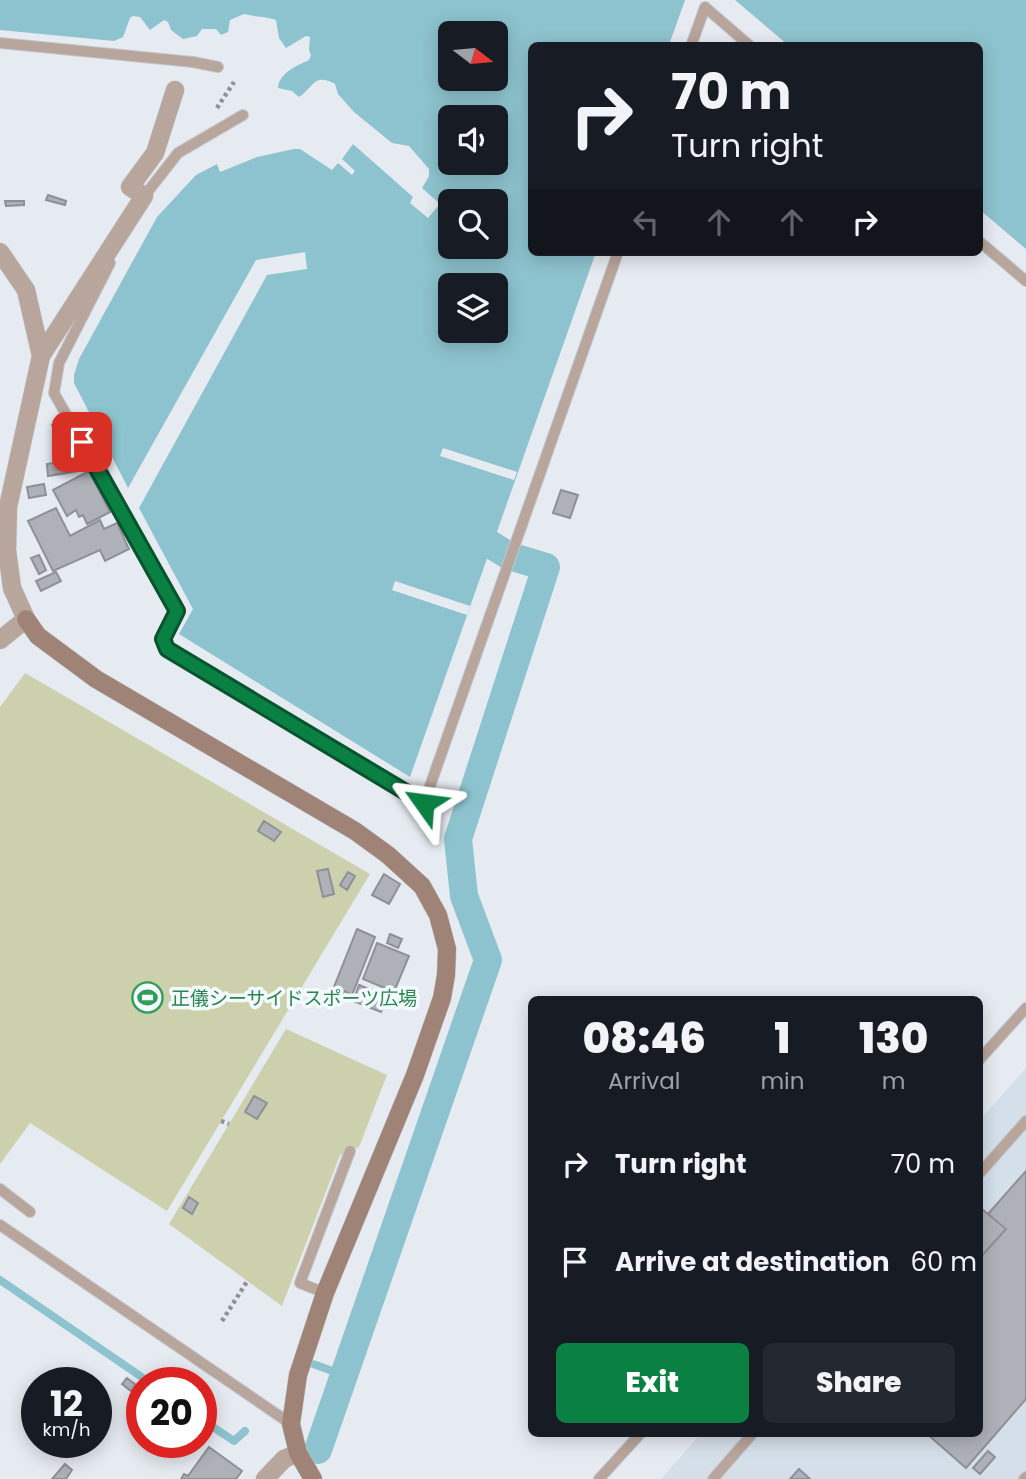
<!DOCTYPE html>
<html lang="en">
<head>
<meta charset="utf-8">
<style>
	body { margin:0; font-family:Poppins,"Noto Sans JP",sans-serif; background:#242831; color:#f1f3f6; height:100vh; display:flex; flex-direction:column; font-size:26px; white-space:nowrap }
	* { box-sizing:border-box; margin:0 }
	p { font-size:23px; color:#9ea1a6 }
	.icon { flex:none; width:38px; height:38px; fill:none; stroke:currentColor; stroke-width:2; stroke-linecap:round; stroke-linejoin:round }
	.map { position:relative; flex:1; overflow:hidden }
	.panel { position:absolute; left:528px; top:996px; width:455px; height:441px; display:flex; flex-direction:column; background:#171b24; border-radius:10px; box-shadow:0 4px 18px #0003 }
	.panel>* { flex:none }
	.hud { position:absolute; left:528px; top:42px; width:455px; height:214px; border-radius:10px; box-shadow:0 4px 18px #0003; background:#171b24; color:#f1f3f6; overflow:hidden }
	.needle { width:46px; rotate:106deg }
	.tools { position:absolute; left:438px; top:21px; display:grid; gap:14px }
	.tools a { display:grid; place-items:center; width:70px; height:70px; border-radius:10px; background:#171b24; box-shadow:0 4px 18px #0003; font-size:35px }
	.speed { position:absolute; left:21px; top:1367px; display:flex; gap:14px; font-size:35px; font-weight:700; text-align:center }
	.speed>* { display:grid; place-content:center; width:91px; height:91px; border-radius:50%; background:#171b24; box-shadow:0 4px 18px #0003; line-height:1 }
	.speed small { font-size:18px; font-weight:400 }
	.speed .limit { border:10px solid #d22; background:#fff; color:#111 }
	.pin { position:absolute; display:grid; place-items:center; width:60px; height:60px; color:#fff; margin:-30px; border-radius:14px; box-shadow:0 4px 10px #0006 }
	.me { position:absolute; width:77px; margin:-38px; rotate:301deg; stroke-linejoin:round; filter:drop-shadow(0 0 5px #0008) }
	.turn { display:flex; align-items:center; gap:24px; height:147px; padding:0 28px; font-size:32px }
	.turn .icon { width:91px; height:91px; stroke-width:2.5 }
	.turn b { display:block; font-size:49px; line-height:60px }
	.lanes { display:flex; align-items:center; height:66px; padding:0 28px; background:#0003; justify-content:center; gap:35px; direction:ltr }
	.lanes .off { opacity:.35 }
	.eta { display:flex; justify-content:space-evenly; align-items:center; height:119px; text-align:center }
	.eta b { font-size:42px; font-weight:800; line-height:49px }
	.action { display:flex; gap:14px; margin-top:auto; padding:14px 28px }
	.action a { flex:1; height:80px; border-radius:10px; background:#0b8043; color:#fff; font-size:28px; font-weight:800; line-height:80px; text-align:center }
	.action a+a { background:#242831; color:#f1f3f6 }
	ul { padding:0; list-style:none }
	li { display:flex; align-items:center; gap:21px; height:98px; padding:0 28px }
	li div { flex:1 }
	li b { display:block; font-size:26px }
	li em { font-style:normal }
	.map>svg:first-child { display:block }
</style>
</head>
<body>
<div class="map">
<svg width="1026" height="1479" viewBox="0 0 1026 1479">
	<rect width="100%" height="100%" fill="#e6ebf1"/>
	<path fill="#d5dfe9" d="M1026 1068V1479H661L701 1433H980V1120Z"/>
	<path fill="#ccd0ad" d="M25 673 370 874 167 1211 30 1123 0 1164V707Z
		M286 1029 387 1075 359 1147 340 1155 282 1306 169 1224Z"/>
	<path fill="#8dc3ce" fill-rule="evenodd" d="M0 0H685L669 45 532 46V252H596L494 540 499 542 496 552 490 550 410 777 179 634 193 609 139 508 267 275 307 269 305 252 256 260 128 488 74 383V375L79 359 157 217 196 175 217 164 220 172 257 157 294 149H300L332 170 338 163 352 175 355 171 342 159 353 144 413 197 410 203 428 218 440 204 422 188 429 176V169L409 146 392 143 354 112 338 94 335 84C314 72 313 88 299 97L292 91 278 88C279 73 296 66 309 60L311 55 309 50 310 37 306 36 286 48 279 38 276 20C265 16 255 17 244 14L230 20 228 32 221 35 216 29H202L197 36 183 39 171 30 168 22 164 20 150 30 140 17 133 16 130 18 123 37 114 41 0 30ZM450 33H495V79H450ZM450 117H495V163H450ZM450 201H495V247H450ZM450 285H495V331H450Z
		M735 0H1026V249L980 210V46L788 45Z"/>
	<path fill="#e6ebf1" d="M351 142H356L415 194 414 202 428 213 436 204 420 190 419 187 439 204 428 217 411 202 414 196Z
		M303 254 306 267 265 273 138 506 264 273 304 266 302 255 258 263 130 491 258 262Z
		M443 448 517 472 514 480 440 456Z
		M395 581 470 606 467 615 392 590Z"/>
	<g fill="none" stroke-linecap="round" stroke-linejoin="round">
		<path stroke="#8dc3ce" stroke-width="8" d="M0 1280 149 1382
			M313 1364 344 1375
			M201 1419 234 1441 245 1431"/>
		<path stroke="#8dc3ce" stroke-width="28" d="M318 1450 488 960 464 896 458 839 546 567 509 556 477 536"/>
	</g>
	<path fill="#aeb2b8" stroke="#8d9196" stroke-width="2" d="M48 195 66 201 65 205 46 200Z
		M5 201H24V205L6 206Z
		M61 420 78 453 68 458 52 425Z
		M83 458 85 470 48 476 47 464Z
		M89 471 110 512 87 524 83 515 79 517 76 510 67 516 53 490Z
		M44 484 46 495 29 498 27 487Z
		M561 490 578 495 570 518 553 513Z
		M56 508 70 536 100 520 104 529 117 523 129 549 105 561 100 550 53 571 28 521Z
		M39 555 46 570 39 574 31 558Z
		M56 572 61 581 41 591 36 581Z
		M264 821 281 832 274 841 258 831Z
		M328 869 334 894 323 897 317 871Z
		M348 872 355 876 347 890 340 885Z
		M384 874 400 884 389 904 372 895Z
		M357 929 375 937 352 995 344 991 340 1001 330 997Z
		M390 934 402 939 398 948 387 943Z
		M377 943 409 956 394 992 363 979Z
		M359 985 387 996 381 1012 353 1001Z
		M254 1096 267 1103 257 1119 245 1112Z
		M1026 1171V1399L966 1468 926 1433H980V1258L1006 1229 988 1214Z
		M189 1197 198 1203 192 1214 183 1208Z
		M982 1209 1006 1229 980 1258V1212Z
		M127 1378 136 1385 131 1391 122 1384Z
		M209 1447 242 1471 236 1479H181L184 1474 188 1476Z
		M988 1451 995 1457 980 1474 973 1468Z
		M65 1464 72 1470 66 1479H52Z
		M799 1469 810 1479H790Z"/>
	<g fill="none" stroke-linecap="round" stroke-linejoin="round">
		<defs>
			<path id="lane" d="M0 43 193 62 218 67
				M691 46 705 7 750 46
				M142 199 178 153 243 115
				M980 242 1026 281
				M110 263 59 363 54 393 177 611 163 639 167 649 424 803 618 252
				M980 1059 1026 1008
				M980 1173 1026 1121
				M0 1189 30 1212
				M0 1225 291 1424
				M325 1293 300 1283 350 1151
				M599 1479 641 1433
				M713 1479 753 1433
				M1024 1479 1026 1477"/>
			<path id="street" d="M0 252 26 290 41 356
				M0 640 26 619 12 588 7 550 8 507 41 356 144 196 130 187 155 153 175 90
				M265 1479 284 1459 298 1453"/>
			<path id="secondary" d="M26 619 38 636 96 679 355 831 388 855 422 886 438 915 447 949 446 975 442 998 415 1075 325 1293 298 1375 291 1424 298 1453 313 1479"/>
		</defs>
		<use href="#lane" stroke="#c3c7cd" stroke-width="12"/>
		<use href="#street" stroke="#c3c7cd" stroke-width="19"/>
		<use href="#secondary" stroke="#c3c7cd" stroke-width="19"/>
		<path stroke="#8d9195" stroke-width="4.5" stroke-dasharray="3.5 3.5" stroke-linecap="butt" d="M217 108 234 82
			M221 1121 229 1124
			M222 1321 248 1280"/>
		<use href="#lane" stroke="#b8a59c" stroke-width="10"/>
		<use href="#street" stroke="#b8a59c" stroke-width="18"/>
		<use href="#secondary" stroke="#9f8376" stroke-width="18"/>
	</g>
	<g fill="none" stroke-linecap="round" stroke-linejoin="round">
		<defs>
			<path id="route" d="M82 442 177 611 163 639 167 649 424 803"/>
		</defs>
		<use href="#route" stroke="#07532c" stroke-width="18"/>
		<use href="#route" stroke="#0b8043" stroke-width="12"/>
	</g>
	<defs>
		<symbol id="stadium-ring" viewBox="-11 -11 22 22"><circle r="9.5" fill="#f4f9fe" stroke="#2e9e5b" stroke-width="1.5"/><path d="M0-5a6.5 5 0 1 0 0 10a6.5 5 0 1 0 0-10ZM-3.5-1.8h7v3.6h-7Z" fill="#2e9e5b"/></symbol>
	</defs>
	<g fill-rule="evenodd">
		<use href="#stadium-ring" x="130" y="980" width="35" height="35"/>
	</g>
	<g text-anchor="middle" stroke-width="7" stroke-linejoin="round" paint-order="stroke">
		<g font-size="19" fill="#27864d" stroke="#f4f9fe" text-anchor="start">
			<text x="171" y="1005">正儀シーサイドスポーツ広場</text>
		</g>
	</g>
</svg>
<div class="tools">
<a><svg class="needle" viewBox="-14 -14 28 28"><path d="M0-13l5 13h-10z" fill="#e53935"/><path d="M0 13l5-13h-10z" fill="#9ea1a6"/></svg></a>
<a><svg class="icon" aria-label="sound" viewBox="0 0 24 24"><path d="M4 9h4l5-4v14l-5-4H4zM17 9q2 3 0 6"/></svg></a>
<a><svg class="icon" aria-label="search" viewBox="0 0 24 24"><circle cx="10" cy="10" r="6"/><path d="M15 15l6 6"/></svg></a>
<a><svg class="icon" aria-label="layers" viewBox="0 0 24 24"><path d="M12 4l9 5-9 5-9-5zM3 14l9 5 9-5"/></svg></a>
</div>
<div class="speed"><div>12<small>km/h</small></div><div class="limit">20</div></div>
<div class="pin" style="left:82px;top:442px;background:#d93025"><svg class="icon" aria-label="arrive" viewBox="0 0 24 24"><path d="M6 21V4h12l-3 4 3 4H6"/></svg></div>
<svg class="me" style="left:424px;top:803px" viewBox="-20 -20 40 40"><path d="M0-17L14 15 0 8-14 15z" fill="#0b8043" stroke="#fff" stroke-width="4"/></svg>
<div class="hud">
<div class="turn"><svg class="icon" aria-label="right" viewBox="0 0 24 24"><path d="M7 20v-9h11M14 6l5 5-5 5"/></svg><div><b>70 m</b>Turn right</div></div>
<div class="lanes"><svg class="icon off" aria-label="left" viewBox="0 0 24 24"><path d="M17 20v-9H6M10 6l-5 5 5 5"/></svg><svg class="icon off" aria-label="ahead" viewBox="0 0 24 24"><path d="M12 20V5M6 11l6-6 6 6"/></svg><svg class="icon off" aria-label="ahead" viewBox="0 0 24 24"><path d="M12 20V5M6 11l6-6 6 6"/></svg><svg class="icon" aria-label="right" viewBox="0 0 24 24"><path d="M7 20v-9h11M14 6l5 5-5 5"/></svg></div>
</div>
<section class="panel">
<div class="eta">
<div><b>08:46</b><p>Arrival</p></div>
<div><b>1</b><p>min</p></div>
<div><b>130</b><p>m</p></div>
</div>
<ul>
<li><svg class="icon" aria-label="right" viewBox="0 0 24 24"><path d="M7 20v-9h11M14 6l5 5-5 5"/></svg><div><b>Turn right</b></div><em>70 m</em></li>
<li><svg class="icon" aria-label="arrive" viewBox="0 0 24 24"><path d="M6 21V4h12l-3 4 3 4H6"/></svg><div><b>Arrive at destination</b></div><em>60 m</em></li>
</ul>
<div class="action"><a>Exit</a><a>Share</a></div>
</section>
</div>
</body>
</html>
